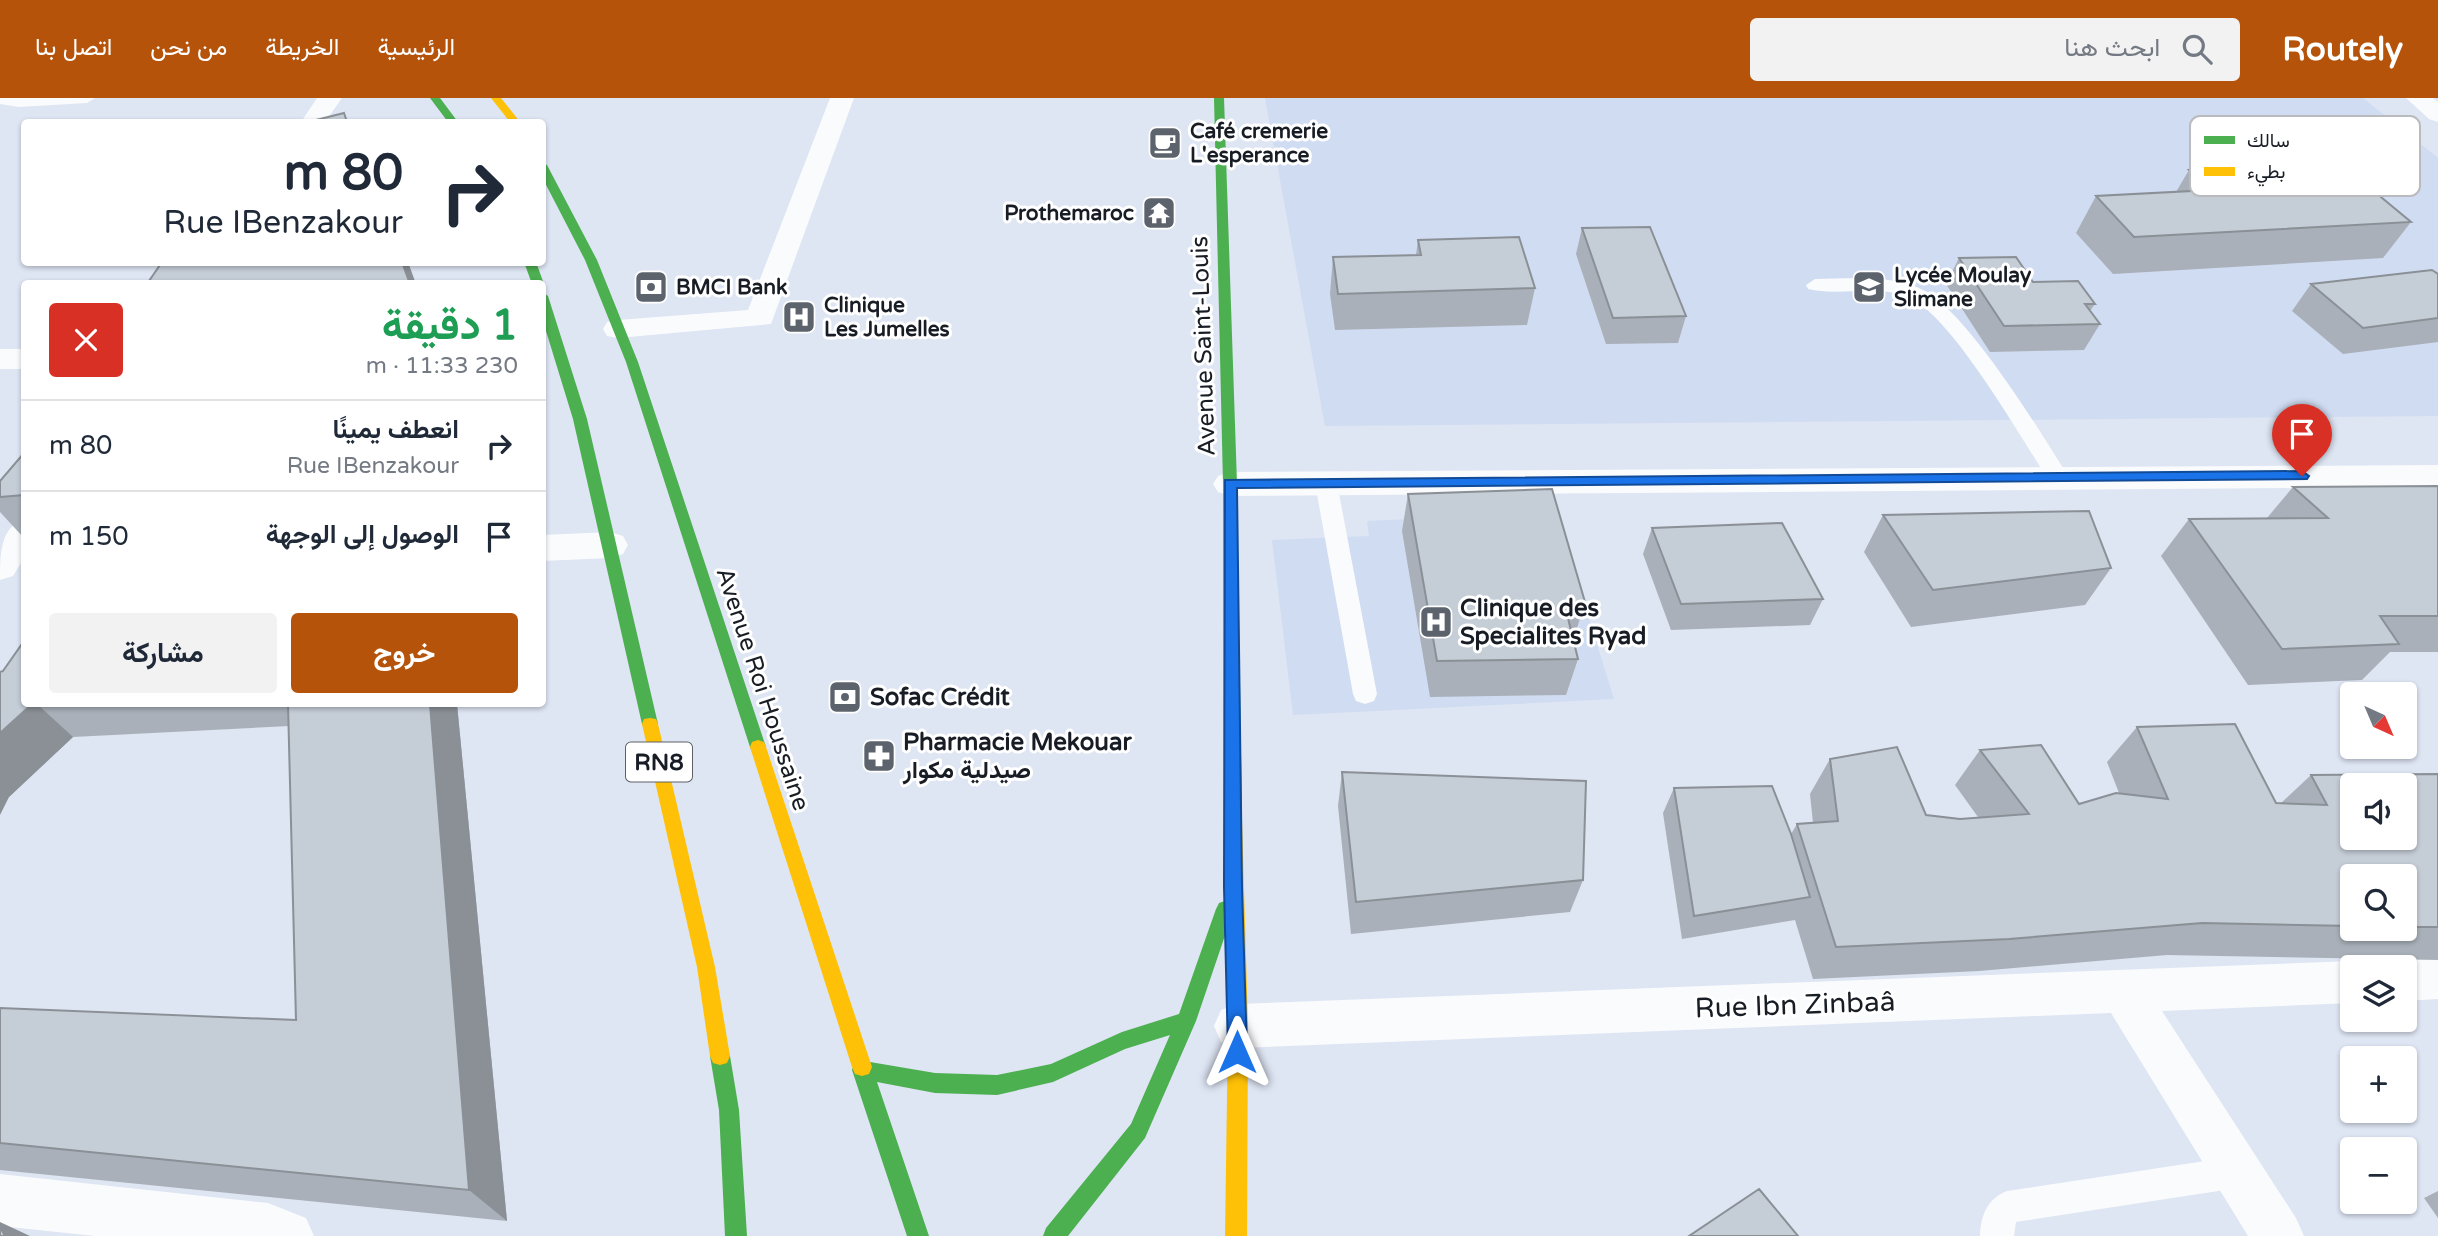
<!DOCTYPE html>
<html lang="ar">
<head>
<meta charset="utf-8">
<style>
	body { margin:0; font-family:"Varela Round",Vazirmatn,sans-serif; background:#f2f2f3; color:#1f2937; direction:rtl; height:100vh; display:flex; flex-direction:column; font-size:26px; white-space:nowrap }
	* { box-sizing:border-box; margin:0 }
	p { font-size:23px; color:#747a83 }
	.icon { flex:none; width:38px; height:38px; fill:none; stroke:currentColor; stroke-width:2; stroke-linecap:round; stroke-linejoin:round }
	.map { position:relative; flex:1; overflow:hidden; direction:ltr }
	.side { position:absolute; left:21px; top:182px; width:525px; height:427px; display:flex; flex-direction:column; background:#fff; border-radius:7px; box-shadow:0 2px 5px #0004; direction:rtl }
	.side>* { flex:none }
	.banner { position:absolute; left:21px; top:21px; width:525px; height:147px; border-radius:7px; box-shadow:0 2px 5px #0004; direction:rtl; background:#fff; color:#1f2937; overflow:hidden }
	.needle { width:46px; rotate:136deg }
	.tools { position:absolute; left:2340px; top:584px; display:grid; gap:14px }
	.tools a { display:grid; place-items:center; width:77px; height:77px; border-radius:7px; background:#fff; box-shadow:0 2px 5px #0004; font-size:35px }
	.pin { position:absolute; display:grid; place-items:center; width:60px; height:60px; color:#fff; margin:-72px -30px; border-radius:50% 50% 50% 0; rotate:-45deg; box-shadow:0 0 7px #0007 }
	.pin .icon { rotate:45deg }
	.me { position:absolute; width:77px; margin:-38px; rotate:0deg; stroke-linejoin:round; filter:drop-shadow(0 0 5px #0008) }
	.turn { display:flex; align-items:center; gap:24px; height:147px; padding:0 28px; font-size:32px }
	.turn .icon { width:91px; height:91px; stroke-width:2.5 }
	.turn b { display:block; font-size:49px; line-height:60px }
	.round { display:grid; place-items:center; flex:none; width:74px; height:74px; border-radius:7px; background:#f2f2f3 }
	.summary { display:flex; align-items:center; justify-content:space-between; height:119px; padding:0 28px }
	h1 { font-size:42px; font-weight:700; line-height:52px; color:#1e9e55 }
	.action { display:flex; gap:14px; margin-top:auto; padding:14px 28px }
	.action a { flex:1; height:80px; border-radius:7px; background:#b45309; color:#fff; font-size:28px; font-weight:700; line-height:80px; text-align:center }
	.action a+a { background:#f2f2f3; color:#1f2937 }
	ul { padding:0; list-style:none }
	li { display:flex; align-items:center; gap:21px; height:91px; padding:0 28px; border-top:2px solid #e0e1e3 }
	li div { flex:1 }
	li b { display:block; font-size:26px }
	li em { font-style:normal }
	header { display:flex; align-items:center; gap:42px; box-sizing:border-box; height:98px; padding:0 35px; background:#b45309; color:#fff }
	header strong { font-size:33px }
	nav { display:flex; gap:38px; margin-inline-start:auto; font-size:24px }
	.search { width:490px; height:63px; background:#f2f2f3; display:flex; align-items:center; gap:18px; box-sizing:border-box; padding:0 24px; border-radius:7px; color:#747a83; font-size:26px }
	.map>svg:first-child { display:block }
</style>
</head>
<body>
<header>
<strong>Routely</strong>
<div class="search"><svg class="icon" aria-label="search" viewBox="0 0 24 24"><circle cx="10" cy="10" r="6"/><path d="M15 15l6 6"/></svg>ابحث هنا</div>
<nav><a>الرئيسية</a><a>الخريطة</a><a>من نحن</a><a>اتصل بنا</a></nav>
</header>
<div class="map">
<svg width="2438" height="1138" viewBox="0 0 2438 1138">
	<rect width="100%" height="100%" fill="#dee5f3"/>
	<path fill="#d0dcf2" d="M1265 0H2363L2438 60V318L1325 328Z
		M1556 415 1614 601 1293 617 1272 442 1369 438 1367 423Z"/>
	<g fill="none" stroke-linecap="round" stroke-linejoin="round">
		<path fill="#fafbfd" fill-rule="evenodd" d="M0 0H95L87 5 19 9 0 6Z
			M1815 181C1849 181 1894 176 1925 193 1969 217 2040 333 2068 378L2065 383 2057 385 2049 383C2022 341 1952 219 1910 200 1878 185 1841 199 1808 191L1806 187Z
			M1326 378 1334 380 1337 385 1377 596 1374 603 1365 606 1356 603 1353 596 1315 385 1318 380Z
			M2238 1058 2249 1063 2254 1074 2249 1085 2238 1090 2016 1124 2014 1138H1980C1981 1117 1987 1101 2007 1093Z"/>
		<path fill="#fafbfd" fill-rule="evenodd" d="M317 0H342L325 24H301Z
			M830 0H854L771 226 618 240 607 238 603 231 607 224 618 222 748 212Z
			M2406 0H2433L2438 4V24L2429 21Z
			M0 251H24V271H0Z
			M2438 367V389L1230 398 1218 394 1213 386 1218 378 1230 374Z
			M24 421V460L13 478 0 482C0 457 0 429 24 421Z
			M610 434 623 438 628 447 623 456 610 460 542 463V437Z
			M2438 859V901L2404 903V870H2387L2388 867 2404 861Z
			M2352 863 2369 870H2352V905L2162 913 2296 1120 2304 1138H2248L2111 915 1238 950 1221 944 1214 928 1221 912 1238 906Z
			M0 1076 268 1105 306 1120 314 1138H95L0 1128Z"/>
		<path fill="#4caf50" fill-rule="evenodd" d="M430 0H440L458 24H448Z
			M1214 0H1224L1237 386 1242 722 1239 727 1233 729 1227 727 1224 722 1223 386Z
			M542 64 547 67 597 162 638 264 766 649 764 654H752L750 649 626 264 585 162 542 79Z
			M524 164H536L544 186 542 188V186H532Z
			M542 194 548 198 587 321 658 626 656 631H644L642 626 573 321 542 220Z
			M1225 803 1231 805 1234 811 1196 923 1145 1040 1068 1138H1043L1046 1130 1131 1026 1170 937 1125 951 1053 984 997 997 935 995 877 984 929 1138H907L852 972 855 962 862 960 870 964 935 975 997 977 1051 966 1122 934 1179 916 1216 811 1219 805Z
			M720 949 727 951 730 958 739 1012 747 1138H725L719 1012 710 958 713 951Z"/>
		<path fill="#ffc107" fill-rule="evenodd" d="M491 0H501L520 24H510Z
			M650 620 656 621 658 626 715 869 730 958 727 965 720 967 713 965 710 958 697 869 642 626 644 621Z
			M758 642 764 644 766 649 872 969 869 976 862 978 855 976 852 969 750 649 752 644Z
			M1233 715 1239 717 1242 722 1248 928 1247 1138H1225L1228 928 1224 722 1227 717Z"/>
	</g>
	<path fill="#a9b0b9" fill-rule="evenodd" d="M2189 72 2236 92 2411 124 2383 160 2113 176 2076 135 2096 98 2176 94Z
		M1582 130 1686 218 1678 245 1606 246 1576 156Z
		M1418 142 1535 190 1527 227 1335 232 1330 196 1333 159 1416 157Z
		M1959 160 2033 184 2095 206 2090 213 2100 226 2084 252 1990 254 1946 186Z
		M2438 176V244L2343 256 2292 213 2311 186Z
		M24 355V440L0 414V383Z
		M2438 388V554H2390L2362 582 2248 587 2161 458 2189 421 2267 420 2293 389Z
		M1408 396 1585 504 1574 540H1573L1578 561 1566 597 1430 599 1402 433Z
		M1883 417 2111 470 2085 507 1911 529 1864 454Z
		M1652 430 1823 501 1810 527 1671 532 1643 456Z
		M24 606H457L507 1123 0 1072V910L296 922 289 628 73 639 9 699Z
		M2137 629 2276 705 2280 706 2311 677 2438 676V862L2167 857 1979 873 1813 881 1795 822 1682 841 1663 715 1674 690 1791 736 1797 726 1813 725 1810 696 1830 661 1926 717 1960 721 1978 719 1955 687 1980 652 2079 706 2119 695 2107 664ZM2352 779H2404V831H2352Z
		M1342 674 1583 782 1570 814 1351 836 1338 708Z
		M2438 1093V1120L2424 1100Z"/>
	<path fill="#8a9096" d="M402 164H408L416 186H410Z
		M32 606H37L73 639 9 699 0 717V635Z
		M430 606H457L507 1123 469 1092Z
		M0 1124 30 1138H5L0 1129Z"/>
	<path fill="#c5cdd7" stroke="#8a9096" stroke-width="2" fill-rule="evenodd" d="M344 15 347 24H308Z
		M2214 71 2236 92 2364 85 2411 124 2134 139 2096 98 2210 92 2189 72Z
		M1650 129 1686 218 1613 220 1582 130Z
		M1519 139 1535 190 1338 196 1333 159 1421 157 1418 142Z
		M2016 159 2033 184 2078 183 2095 206H2085L2100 226 2004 228 1959 160Z
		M162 164H402L410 186H147Z
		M2432 172 2438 176V220L2363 230 2311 186Z
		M24 355V397L0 399V383Z
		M2438 388V518H2380L2399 546 2282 551 2189 421 2328 420 2293 389Z
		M1552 391 1585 504H1564L1578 561 1437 563 1408 396Z
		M2089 413 2111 470 1933 492 1883 417Z
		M1782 425 1823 501 1681 506 1652 430Z
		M24 543V606H32L0 635V574L3 573Z
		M288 606H430L469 1092 0 1045V910L296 922Z
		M2235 626 2276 705 2327 707 2311 677 2438 676V829H2404V779H2352V828L2202 825 2009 841 1836 849 1797 726 1838 723 1830 661 1897 649 1926 717 1960 721 2029 716 1980 652 2041 647 2079 706 2116 695 2168 701 2137 629ZM2352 688H2404V740H2352Z
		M1342 674 1586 683 1583 782 1356 804Z
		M1772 688 1791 736 1810 799 1694 818 1674 690Z
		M1759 1091 1798 1138H1689Z
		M0 1129 5 1138H0Z"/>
	<path fill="#1a73e8" stroke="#114b97" stroke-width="2" d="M2302 373 2309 378 2307 381 1237 390 1242 789 1247 954 1244 960 1237 963 1230 960 1228 954 1224 789 1225 382Z"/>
	<defs>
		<symbol id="cafe-square" viewBox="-11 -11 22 22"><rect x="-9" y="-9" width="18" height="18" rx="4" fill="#5d636d" stroke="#fff"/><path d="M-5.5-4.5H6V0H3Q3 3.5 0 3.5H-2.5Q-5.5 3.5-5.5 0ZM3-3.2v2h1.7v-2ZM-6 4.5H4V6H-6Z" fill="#fff"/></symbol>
		<symbol id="temple-square" viewBox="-11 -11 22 22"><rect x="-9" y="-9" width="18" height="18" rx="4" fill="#5d636d" stroke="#fff"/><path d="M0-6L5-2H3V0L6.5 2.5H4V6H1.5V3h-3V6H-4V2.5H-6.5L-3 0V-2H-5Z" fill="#fff"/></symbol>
		<symbol id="bank-square" viewBox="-11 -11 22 22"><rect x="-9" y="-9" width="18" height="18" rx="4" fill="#5d636d" stroke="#fff"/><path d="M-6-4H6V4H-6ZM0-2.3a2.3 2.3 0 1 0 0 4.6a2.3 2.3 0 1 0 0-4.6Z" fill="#fff"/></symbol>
		<symbol id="school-square" viewBox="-11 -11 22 22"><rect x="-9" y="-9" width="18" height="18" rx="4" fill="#5d636d" stroke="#fff"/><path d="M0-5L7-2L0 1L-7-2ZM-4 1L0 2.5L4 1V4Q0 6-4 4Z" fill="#fff"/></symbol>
		<symbol id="hospital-square" viewBox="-11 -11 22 22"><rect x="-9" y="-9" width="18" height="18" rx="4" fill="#5d636d" stroke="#fff"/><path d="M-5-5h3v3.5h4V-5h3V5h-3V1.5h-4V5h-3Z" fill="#fff"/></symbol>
		<symbol id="pharmacy-square" viewBox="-11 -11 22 22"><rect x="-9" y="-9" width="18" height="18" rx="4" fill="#5d636d" stroke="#fff"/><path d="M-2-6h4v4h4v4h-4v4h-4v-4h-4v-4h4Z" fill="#fff"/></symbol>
	</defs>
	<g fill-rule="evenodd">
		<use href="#cafe-square" x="1146" y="26" width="38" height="38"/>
		<use href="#temple-square" x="1140" y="96" width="38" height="38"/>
		<use href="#bank-square" x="632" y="170" width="38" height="38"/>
		<use href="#school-square" x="1850" y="170" width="38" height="38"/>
		<use href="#hospital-square" x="780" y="200" width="38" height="38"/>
		<use href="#hospital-square" x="1417" y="505" width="38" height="38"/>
		<use href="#bank-square" x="826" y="580" width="38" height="38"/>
		<use href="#pharmacy-square" x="860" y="639" width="38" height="38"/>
	</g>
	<g text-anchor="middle" stroke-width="6" stroke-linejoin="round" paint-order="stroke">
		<g font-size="21" font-weight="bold" fill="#181d25" stroke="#fff" text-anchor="start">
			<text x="1190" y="40">Café cremerie<tspan x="1190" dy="24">L'esperance</tspan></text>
			<text x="1134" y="122" text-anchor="end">Prothemaroc</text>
			<text x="1894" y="184">Lycée Moulay<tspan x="1894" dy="24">Slimane</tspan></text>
			<text x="676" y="196">BMCI Bank</text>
			<text x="824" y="214">Clinique<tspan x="824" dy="24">Les Jumelles</tspan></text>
		</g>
		<rect fill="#fff" stroke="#5d6166" stroke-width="2" x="626" y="644.5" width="66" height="39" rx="5"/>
		<g font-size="23" font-weight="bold" fill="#181d25">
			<text x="659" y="672">RN8</text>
		</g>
		<g font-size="24" fill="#181d25" stroke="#fff">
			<text transform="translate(1203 248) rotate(-92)" y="8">Avenue Saint-Louis</text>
			<text transform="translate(763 591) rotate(72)" y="8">Avenue Roi Houssaine</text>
		</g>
		<g font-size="24" font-weight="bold" fill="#181d25" stroke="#fff" text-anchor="start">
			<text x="1460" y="518">Clinique des<tspan x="1460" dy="28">Specialites Ryad</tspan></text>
			<text x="870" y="607">Sofac Crédit</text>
			<text x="903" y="652">Pharmacie Mekouar<tspan x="903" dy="28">صيدلية مكوار</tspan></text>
		</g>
		<g font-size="28" fill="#181d25" stroke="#fff">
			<text transform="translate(1795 906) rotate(-2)" y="10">Rue Ibn Zinbaâ</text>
		</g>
	</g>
	<rect x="2190" y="18" width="230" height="80" rx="10" fill="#fff" stroke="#babbbe" stroke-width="2"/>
	<rect x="2204" y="38" width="31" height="8" fill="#4caf50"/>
	<rect x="2204" y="69" width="31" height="9" fill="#ffc107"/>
	<g font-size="19" fill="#181d25">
		<text x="2247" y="49">سالك</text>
		<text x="2247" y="80">بطيء</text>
	</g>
</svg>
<div class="tools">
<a><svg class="needle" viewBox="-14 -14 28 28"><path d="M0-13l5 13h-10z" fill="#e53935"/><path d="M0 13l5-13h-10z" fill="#747a83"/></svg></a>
<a><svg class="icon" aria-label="sound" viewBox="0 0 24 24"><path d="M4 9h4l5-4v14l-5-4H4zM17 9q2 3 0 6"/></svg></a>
<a><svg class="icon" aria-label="search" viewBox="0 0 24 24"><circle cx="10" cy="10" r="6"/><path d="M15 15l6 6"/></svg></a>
<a><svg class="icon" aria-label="layers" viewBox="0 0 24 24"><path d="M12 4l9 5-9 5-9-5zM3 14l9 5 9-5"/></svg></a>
<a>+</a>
<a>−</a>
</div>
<div class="pin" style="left:2302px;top:378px;background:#d93025"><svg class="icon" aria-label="arrive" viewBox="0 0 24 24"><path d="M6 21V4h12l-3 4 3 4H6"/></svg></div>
<svg class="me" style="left:1237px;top:954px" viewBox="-20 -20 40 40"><path d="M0-17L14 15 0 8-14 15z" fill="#1a73e8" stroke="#fff" stroke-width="4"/></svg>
<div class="banner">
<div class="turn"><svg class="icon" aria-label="right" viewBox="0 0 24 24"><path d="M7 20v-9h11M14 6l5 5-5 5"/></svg><div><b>80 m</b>Rue IBenzakour</div></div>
</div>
<section class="side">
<div class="summary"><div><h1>1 دقيقة</h1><p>230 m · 11:33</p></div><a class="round" style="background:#d93025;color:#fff"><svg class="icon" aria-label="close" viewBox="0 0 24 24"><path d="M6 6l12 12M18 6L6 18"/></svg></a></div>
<ul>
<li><svg class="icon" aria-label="right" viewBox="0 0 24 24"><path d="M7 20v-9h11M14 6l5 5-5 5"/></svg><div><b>انعطف يمينًا</b><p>Rue IBenzakour</p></div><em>80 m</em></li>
<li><svg class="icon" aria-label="arrive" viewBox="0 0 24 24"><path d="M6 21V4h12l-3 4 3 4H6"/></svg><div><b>الوصول إلى الوجهة</b></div><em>150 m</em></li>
</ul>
<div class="action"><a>خروج</a><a>مشاركة</a></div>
</section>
</div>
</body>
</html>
